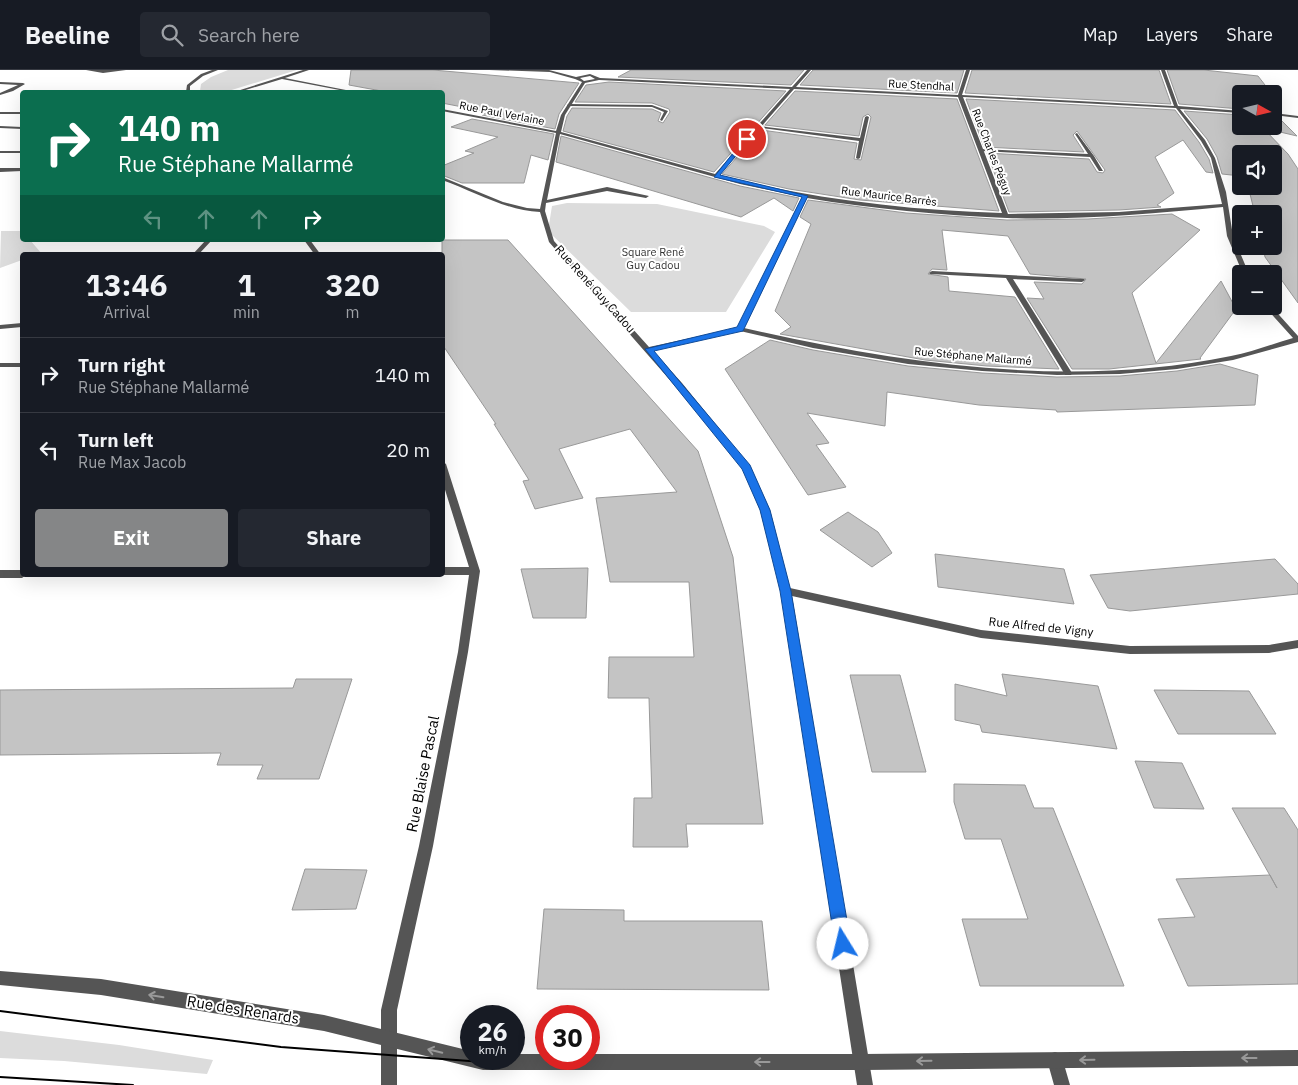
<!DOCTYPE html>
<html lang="en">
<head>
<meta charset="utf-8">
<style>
	body { margin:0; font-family:"IBM Plex Sans",sans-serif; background:#242831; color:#f1f3f6; height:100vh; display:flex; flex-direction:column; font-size:19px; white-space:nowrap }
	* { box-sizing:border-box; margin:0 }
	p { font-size:16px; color:#9ea1a6 }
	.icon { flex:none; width:28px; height:28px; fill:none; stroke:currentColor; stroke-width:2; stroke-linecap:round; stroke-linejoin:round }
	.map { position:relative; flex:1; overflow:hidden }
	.details { position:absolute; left:20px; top:182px; width:425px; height:325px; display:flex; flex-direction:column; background:#171b24; border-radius:5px; box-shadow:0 5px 20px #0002 }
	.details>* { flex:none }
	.guide { position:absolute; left:20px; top:20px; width:425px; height:152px; border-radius:5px; box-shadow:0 5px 20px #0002; background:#0b6e4f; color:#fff; overflow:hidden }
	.needle { width:32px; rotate:98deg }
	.buttons { position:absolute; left:1232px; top:15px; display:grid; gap:10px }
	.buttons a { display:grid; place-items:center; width:50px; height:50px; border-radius:5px; background:#171b24; box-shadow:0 5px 20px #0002; font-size:25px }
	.speed { position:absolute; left:460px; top:935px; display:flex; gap:10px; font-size:25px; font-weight:700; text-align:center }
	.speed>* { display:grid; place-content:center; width:65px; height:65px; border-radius:50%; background:#171b24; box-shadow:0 5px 20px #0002; line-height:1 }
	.speed small { font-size:12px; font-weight:400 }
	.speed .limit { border:8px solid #d22; background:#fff; color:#111 }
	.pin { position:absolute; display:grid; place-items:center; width:42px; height:42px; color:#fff; margin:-21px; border:2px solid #fff; border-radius:50%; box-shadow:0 1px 5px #0007 }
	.me { position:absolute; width:55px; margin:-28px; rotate:351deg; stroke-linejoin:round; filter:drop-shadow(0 0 4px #0008) }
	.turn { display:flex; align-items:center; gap:18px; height:105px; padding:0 15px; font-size:22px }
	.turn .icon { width:65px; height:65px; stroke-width:2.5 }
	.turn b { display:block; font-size:35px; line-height:42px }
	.lanes { display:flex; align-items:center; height:48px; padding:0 15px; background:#0003; justify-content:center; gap:25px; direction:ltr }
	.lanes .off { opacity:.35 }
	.eta { display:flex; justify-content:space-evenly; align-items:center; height:85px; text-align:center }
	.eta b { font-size:30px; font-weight:700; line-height:35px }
	.button { display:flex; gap:10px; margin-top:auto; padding:10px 15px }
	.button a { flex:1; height:58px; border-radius:5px; background:#858687; color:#fff; font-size:20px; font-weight:700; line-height:58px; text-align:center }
	.button a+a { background:#242831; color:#f1f3f6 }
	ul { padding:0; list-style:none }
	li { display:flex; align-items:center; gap:15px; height:75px; padding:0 15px; border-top:1px solid #363941 }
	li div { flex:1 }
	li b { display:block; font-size:19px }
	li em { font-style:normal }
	header { display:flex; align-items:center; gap:30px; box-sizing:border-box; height:70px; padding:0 25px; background:#171b24; border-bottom:1px solid #363941 }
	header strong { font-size:24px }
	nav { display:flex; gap:28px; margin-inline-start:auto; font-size:18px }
	.search { width:350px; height:45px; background:#242831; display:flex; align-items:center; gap:12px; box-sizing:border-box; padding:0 18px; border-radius:5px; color:#9ea1a6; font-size:19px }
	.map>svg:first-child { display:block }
</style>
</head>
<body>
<header>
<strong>Beeline</strong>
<div class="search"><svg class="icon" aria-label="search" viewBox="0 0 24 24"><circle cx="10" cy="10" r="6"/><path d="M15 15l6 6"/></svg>Search here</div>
<nav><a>Map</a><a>Layers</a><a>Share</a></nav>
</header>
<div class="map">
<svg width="1298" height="1015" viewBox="0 0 1298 1015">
	<rect width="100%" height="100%" fill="#fff"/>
	<path fill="#dcdcdc" d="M228 0H297L225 22 200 21 201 14 211 7Z
		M567 133 657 134 764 156 775 162 726 242H631L548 161 552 136Z
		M1 161H22V170H30L42 184 22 185V190L0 198Z
		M0 961 119 975 213 990 207 1004 64 991 0 988Z"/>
	<path fill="#c4c4c4" stroke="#999" d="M351 0H433L579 13 559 44 555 59 482 45 488 42 442 33V22H387L349 15Z
		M631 0H804L791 15 618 7Z
		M813 0H964L957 23 800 15Z
		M972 0H1159L1171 34 965 23Z
		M1167 0H1204L1258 6 1272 24H1241V39L1179 34Z
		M609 12 786 21 714 102 563 61 567 46 572 38 652 39 661 43 658 51 663 53 670 42 669 39 652 33 575 32 586 15Z
		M795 21 957 29 999 141 860 130 789 119 722 104 761 60 857 73 854 89 861 90 871 47 868 44 863 47 859 66 765 55Z
		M966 29 1175 40 1199 72 1209 89 1213 103 1206 102 1183 70 1155 87 1174 123 1157 135 1161 137 1119 140 1009 142 987 83 1089 89 1097 102 1103 103 1105 100 1077 61 1073 65 1084 82 984 77Z
		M1184 41 1241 45V56H1274V47L1279 48 1297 66 1263 58 1288 84 1298 99V233L1265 187 1263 176H1274V144H1255L1248 116H1274V84H1241V106L1222 104 1217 87 1207 69Z
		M472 49 554 64 548 90 531 85 524 113H462L442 105V96L474 83 465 81 498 67 451 57Z
		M561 66 740 116 799 128 793 141 774 128 741 147 556 92Z
		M808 130 906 143 1007 150 1088 149 1172 144 1200 160 1132 223 1156 293 1221 211 1236 239 1200 288 1201 289 1109 299H1072L1027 228 1044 229 1034 212 1082 214 1086 209 1030 204 1008 166 942 160 947 200 932 199 928 204 948 207 949 221 1015 227 1059 299 987 296 925 290 780 264 791 257 775 241 811 154 800 147Z
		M442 170H508L698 381 733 487 763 754H686L688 777H633L634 728H652L649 628H608L609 587H694L689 512H610L596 428 677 422 630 359 559 379 583 428 535 439 523 411 529 410 494 354H496L442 274Z
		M770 270 813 280 908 296 982 303 1057 307 1120 306 1177 301 1220 294 1258 305 1255 335 1057 342 1056 340 979 335 887 322 885 356 807 343 829 373 816 375 846 417 808 425 725 299Z
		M848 442 878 462 892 483 872 497 820 460Z
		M935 484 1064 499 1074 534 938 517Z
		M1275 489 1298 514V524L1130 541 1108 538 1090 505Z
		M588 498 586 548H533L521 499Z
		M1002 604 1098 616 1117 679 982 662 980 655 955 650V614L1007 626Z
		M850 605H900L926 702H872Z
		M296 609H352L319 709H257L263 695H217L221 683 0 685V620L293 618Z
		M1154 620 1249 621 1276 664H1178Z
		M1135 691 1182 693 1204 739 1154 738Z
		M954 714 1025 715 1034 738H1053L1124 916H980L962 849H1028L1001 769H965L954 732Z
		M1232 738H1284L1298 760V914L1188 916 1158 849 1195 847 1176 809 1270 805 1277 818Z
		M305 799 367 800 356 839 292 840Z
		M544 839 624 840V851H762L769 920 537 919Z"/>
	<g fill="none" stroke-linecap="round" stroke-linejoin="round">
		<path fill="#555" fill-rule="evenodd" d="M86 0H126L103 3Z
			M568 34 652 35 668 41 662 51 660 50 664 42 652 37 567 36Z
			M867 46 869 47 860 88 858 89 856 88 859 71 755 57 757 56 860 68 865 47Z
			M1077 63 1094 86 1103 101H1099L1090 87 981 81 979 80 981 79 1088 84 1075 64Z
			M932 201 1084 209 1085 210 1082 212 1013 209 1072 303 1071 305H1065L1064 303 1006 208 930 204 929 203Z"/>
		<path fill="#555" fill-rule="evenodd" d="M212 0H218L203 6 190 16V22H186L187 15 201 4Z
			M303 0H309L285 8 356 22H350L282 9 239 22H234Z
			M489 0H549L576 7 590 4 600 8 792 17 807 0H811L796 17 958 25 966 0H970L962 25 1174 36 1161 0H1165L1178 36 1241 41V43L1180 39 1205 70 1215 88 1226 122 1233 166 1249 204H1243L1227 166 1223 137C1151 144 1078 150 1007 148 940 145 873 139 807 128L744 258C901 294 1071 319 1231 286 1252 282 1272 274 1293 268L1264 236H1271L1298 266V272L1233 290 1177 299 1120 304 1057 305 982 301 908 294 813 278 740 261 652 280 682 313 751 398 770 440 790 518 981 560 1130 576 1269 575 1298 570V578L1269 583 1130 584 981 568 792 526 873 1015H857L781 521 760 440 743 399 676 317 549 172 540 142C504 140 476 122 442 110V107L503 132 527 138 540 139 556 63 442 41V39L556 61 561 45 582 12 575 9 550 2ZM590 6 595 9 584 11 580 8ZM599 10 790 19 715 104 561 62 565 45 585 13ZM794 19 958 27 1002 143C906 140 812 129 719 105ZM963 27 1176 38 1201 71 1211 88 1222 134 1119 142 1008 144ZM560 64 740 114 802 127 737 258 649 277 554 171 545 141 546 133 607 121 646 128 649 126 607 117 547 130Z
			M0 12 23 13 25 14 13 21 0 25V23L18 15 0 14Z
			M0 42H22V44H0Z
			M1274 43 1298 46V48L1274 45Z
			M0 56 22 57V59L0 58Z
			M0 81H22V83H0Z
			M0 98H22V101L0 102Z
			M206 170H212L198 185H192Z
			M304 170H310L321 185H315Z
			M22 253V257L0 259V255Z
			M0 293H22V297H0Z
			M442 391 446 394 480 501 468 582 433 776 397 940V1015H381V940L419 776 458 582 469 505H442V497H469L442 410Z
			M0 500H22V505H26L22 508H0Z
			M1055 982 1061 984 1070 1015H1054L1047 990 1049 984Z"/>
		<path fill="#555" fill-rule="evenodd" d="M0 901 101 909 324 945 471 981V989H514V984H546V989H589V984H863L1298 980V996L863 1000H483L324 961 101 925 0 915Z"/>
		<path stroke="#000" stroke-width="2" d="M0 941 281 977 483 992
			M0 1007 133 1015"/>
	</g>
	<defs><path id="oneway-shaft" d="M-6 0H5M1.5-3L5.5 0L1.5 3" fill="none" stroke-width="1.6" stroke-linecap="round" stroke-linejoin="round" transform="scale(1.25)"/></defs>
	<g stroke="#999">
		<use href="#oneway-shaft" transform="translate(156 926) rotate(-171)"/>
		<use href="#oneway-shaft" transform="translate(435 981) rotate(-166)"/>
		<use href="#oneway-shaft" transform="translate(1249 988) rotate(180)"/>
		<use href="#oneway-shaft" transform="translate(1087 990) rotate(179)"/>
		<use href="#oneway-shaft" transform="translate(924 991) rotate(179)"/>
		<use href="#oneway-shaft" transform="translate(762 992) rotate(-180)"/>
	</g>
	<path fill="#1a73e8" stroke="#114b97" d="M745 68 750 69 720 105 808 126 743 261 654 281 750 395 770 440 791 521 851 874 849 880 843 883 837 880 835 874 780 521 760 440 742 399 645 279 737 257 802 127 714 107Z"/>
	<g text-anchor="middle" stroke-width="4" stroke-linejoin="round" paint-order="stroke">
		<g font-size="11" fill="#000" stroke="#fff">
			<text transform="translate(921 15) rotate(3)" y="4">Rue Stendhal</text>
			<text transform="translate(502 43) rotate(11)" y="4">Rue Paul Verlaine</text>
			<text transform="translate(992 82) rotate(69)" y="4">Rue Charles Péguy</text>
			<text transform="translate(889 126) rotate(7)" y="4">Rue Maurice Barrès</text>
			<text transform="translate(973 286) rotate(5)" y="4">Rue Stéphane Mallarmé</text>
		</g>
		<g font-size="11" fill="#333" stroke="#fff">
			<text x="653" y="186">Square René<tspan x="653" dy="13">Guy Cadou</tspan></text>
		</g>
		<g font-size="12" fill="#000" stroke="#fff">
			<text transform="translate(595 219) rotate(48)" y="4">Rue René Guy Cadou</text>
			<text transform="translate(1041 557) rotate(6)" y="4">Rue Alfred de Vigny</text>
		</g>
		<g font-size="15" fill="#000" stroke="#fff">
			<text transform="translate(423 704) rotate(-79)" y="5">Rue Blaise Pascal</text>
			<text transform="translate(243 940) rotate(9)" y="5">Rue des Renards</text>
		</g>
	</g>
</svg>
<div class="buttons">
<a><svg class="needle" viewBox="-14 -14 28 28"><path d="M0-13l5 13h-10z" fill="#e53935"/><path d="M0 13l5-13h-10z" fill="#9ea1a6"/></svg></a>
<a><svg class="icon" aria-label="sound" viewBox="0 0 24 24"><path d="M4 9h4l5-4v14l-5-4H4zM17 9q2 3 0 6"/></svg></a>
<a>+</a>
<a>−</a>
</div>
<div class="speed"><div>26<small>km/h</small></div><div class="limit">30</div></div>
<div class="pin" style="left:747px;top:69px;background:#d93025"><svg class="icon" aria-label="arrive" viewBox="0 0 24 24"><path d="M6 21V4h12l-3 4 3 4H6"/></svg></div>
<svg class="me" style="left:843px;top:874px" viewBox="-20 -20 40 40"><circle r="19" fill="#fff"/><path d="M0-13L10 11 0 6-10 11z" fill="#1a73e8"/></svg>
<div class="guide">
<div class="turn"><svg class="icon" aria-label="right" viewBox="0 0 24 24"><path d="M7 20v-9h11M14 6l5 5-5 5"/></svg><div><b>140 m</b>Rue Stéphane Mallarmé</div></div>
<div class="lanes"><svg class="icon off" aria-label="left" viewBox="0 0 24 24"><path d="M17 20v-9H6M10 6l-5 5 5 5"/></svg><svg class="icon off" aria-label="ahead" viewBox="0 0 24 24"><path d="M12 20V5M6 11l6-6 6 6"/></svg><svg class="icon off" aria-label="ahead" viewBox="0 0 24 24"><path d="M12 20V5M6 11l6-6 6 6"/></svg><svg class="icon" aria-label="right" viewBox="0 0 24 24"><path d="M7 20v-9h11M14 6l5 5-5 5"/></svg></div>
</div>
<section class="details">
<div class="eta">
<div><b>13:46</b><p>Arrival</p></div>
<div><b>1</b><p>min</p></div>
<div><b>320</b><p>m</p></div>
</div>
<ul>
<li><svg class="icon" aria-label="right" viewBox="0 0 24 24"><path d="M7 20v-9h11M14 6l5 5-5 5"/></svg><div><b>Turn right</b><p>Rue Stéphane Mallarmé</p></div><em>140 m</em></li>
<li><svg class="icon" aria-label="left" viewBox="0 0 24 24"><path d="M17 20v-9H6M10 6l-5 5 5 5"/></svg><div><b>Turn left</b><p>Rue Max Jacob</p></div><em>20 m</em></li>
</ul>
<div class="button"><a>Exit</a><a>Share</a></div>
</section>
</div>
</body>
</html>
